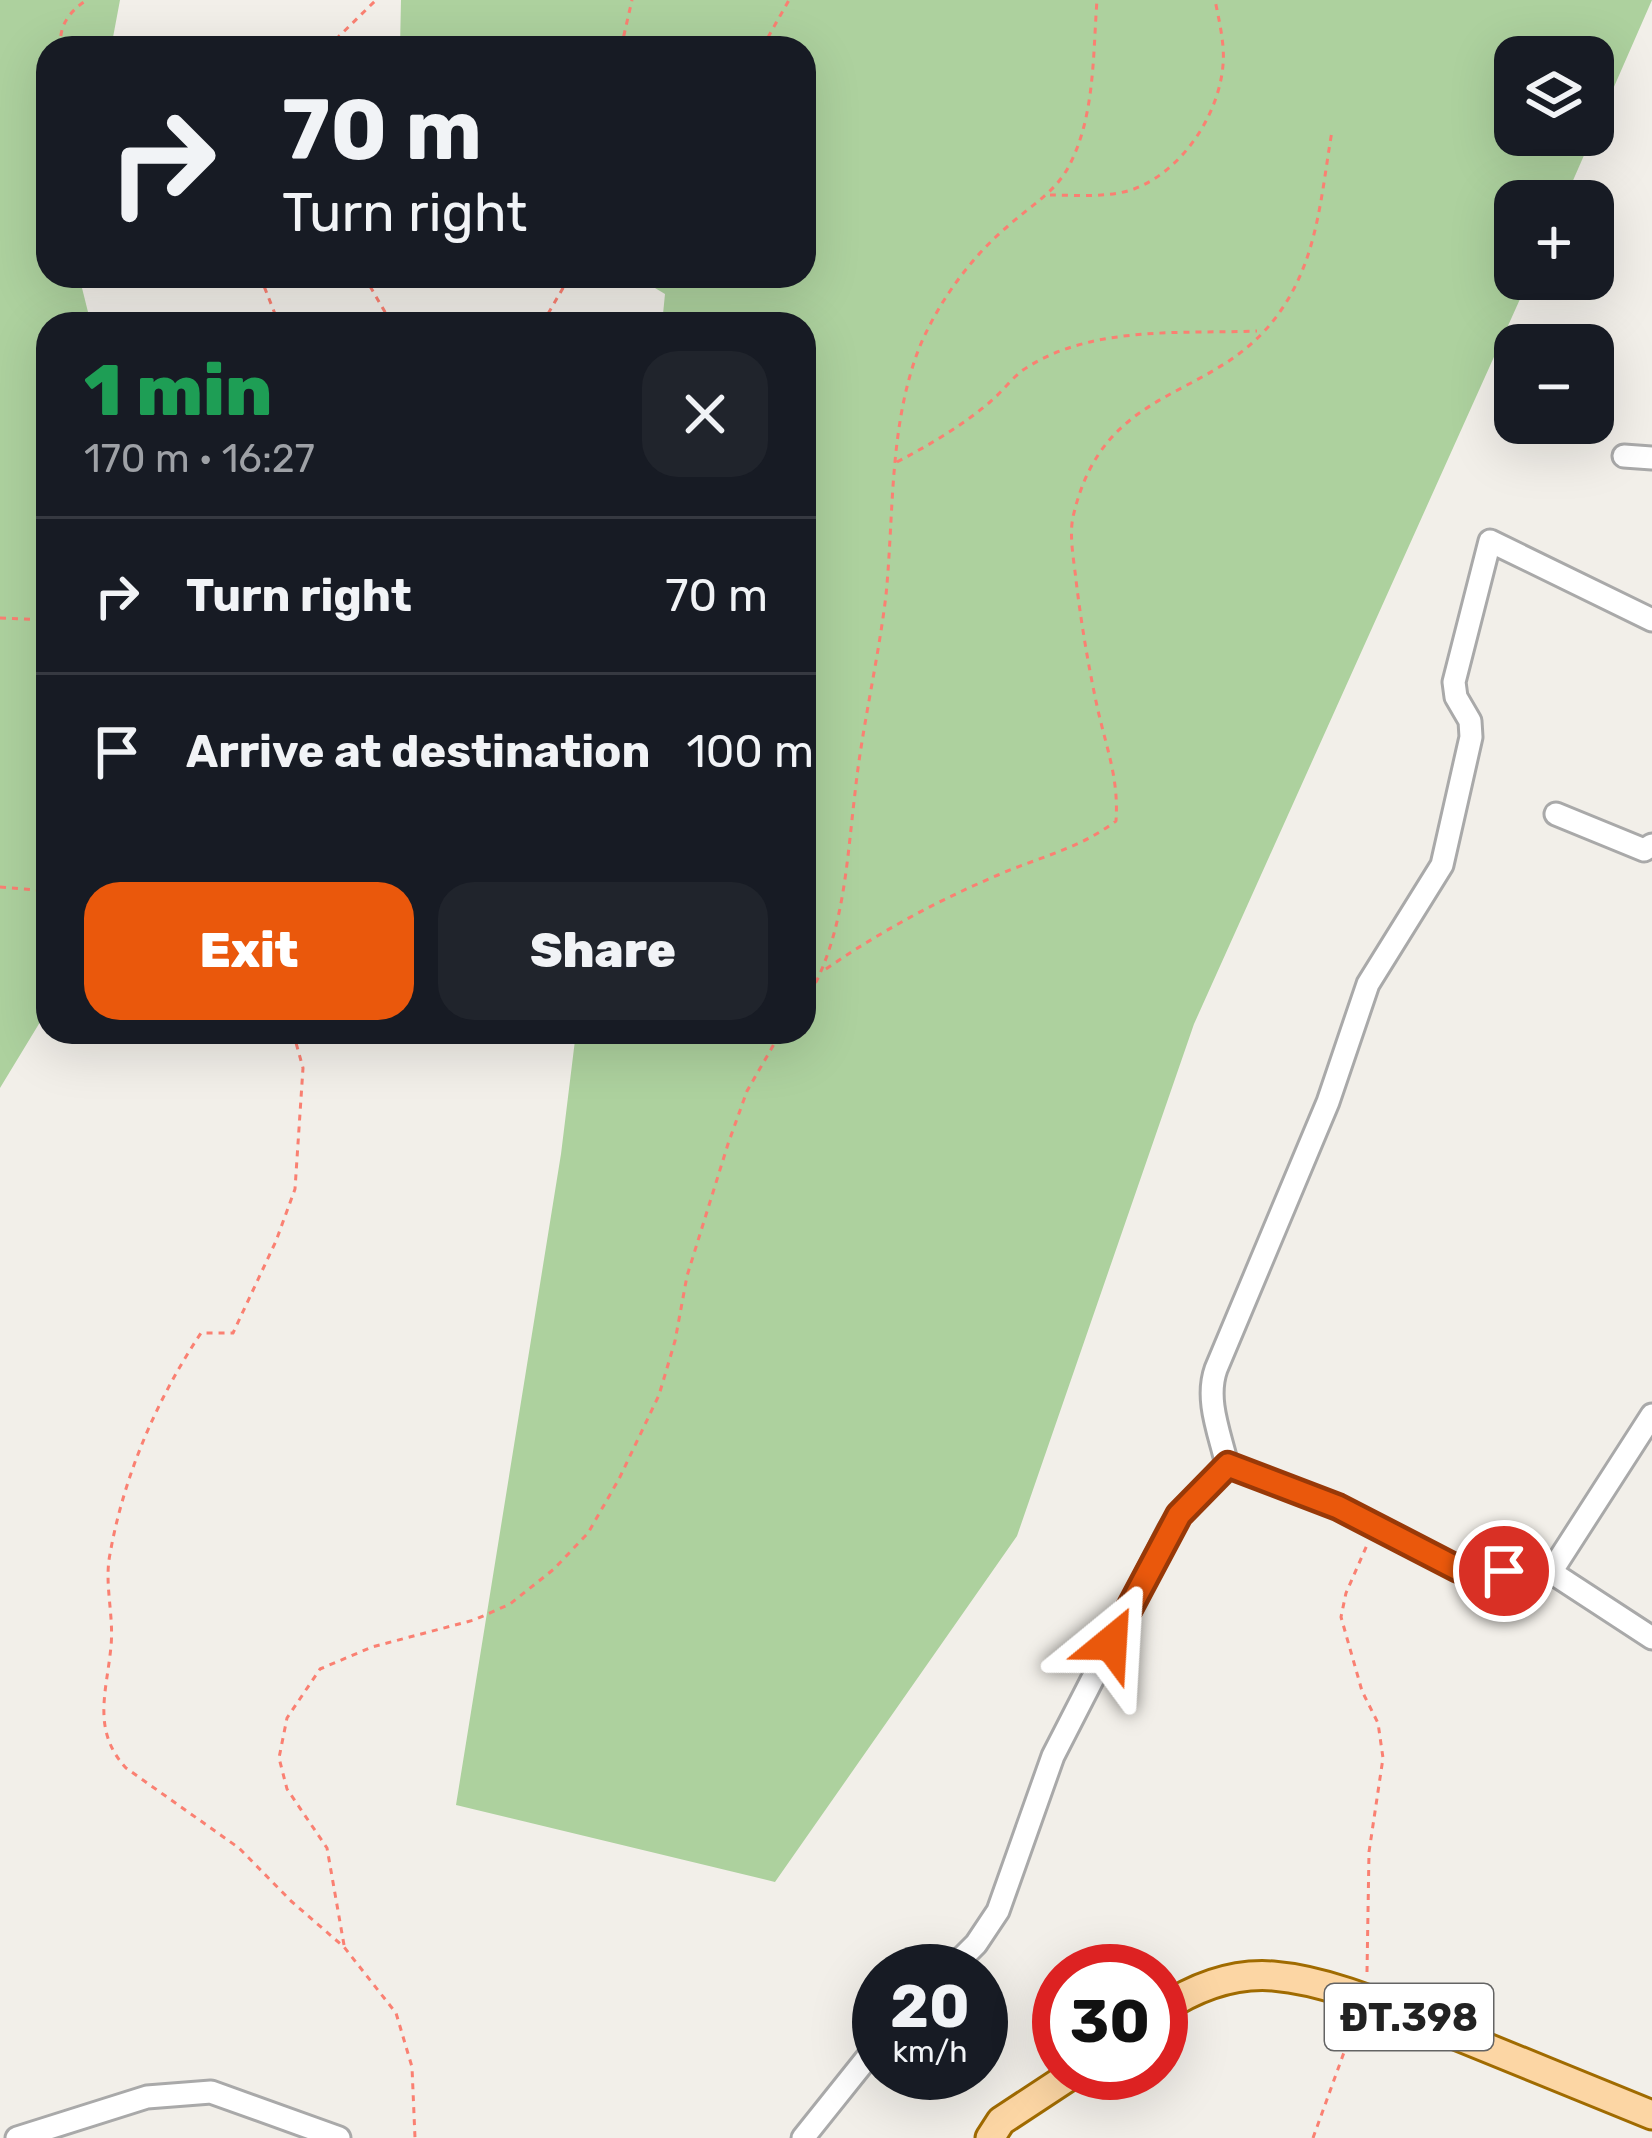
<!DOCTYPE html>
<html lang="en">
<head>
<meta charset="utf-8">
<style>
	body { margin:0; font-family:Rubik,sans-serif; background:#20242c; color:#f1f3f6; height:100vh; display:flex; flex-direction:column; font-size:45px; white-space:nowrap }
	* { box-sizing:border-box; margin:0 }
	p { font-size:39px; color:#9ea1a6 }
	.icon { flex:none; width:66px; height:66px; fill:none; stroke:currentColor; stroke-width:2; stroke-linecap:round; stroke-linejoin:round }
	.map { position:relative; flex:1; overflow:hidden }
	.drawer { position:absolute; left:36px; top:312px; width:780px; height:732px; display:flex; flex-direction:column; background:#171b24; border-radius:36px; box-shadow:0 12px 48px #0002 }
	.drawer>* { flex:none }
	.guide { position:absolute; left:36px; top:36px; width:780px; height:252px; border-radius:36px; box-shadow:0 12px 48px #0002; background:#171b24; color:#f1f3f6; overflow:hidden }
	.tools { position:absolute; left:1494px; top:36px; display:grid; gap:24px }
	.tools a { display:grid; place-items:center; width:120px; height:120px; border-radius:24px; background:#171b24; box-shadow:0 12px 48px #0002; font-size:60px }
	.speed { position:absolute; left:852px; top:1944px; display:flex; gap:24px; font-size:60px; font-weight:700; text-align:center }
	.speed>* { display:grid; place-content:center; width:156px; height:156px; border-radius:50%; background:#171b24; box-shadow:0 12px 48px #0002; line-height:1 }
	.speed small { font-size:30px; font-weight:400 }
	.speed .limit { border:18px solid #d22; background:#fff; color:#111 }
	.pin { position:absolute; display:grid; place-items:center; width:102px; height:102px; color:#fff; margin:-51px; border:6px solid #fff; border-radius:50%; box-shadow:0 3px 12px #0007 }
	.me { position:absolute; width:132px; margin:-66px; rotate:27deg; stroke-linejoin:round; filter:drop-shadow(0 0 9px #0008) }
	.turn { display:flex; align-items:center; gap:42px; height:252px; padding:0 48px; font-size:54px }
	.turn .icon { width:156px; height:156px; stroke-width:2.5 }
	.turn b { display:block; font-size:84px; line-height:102px }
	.round { display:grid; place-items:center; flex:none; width:126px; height:126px; border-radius:36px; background:#20242c }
	.headline { display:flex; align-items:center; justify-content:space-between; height:204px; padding:0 48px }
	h1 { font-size:72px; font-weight:800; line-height:90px; color:#1e9e55 }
	.button { display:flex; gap:24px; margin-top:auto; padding:24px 48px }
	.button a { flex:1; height:138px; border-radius:36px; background:#ea580c; color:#fff; font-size:48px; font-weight:800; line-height:138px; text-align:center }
	.button a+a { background:#20242c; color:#f1f3f6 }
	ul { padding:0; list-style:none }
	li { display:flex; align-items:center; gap:36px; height:156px; padding:0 48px; border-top:3px solid #363941 }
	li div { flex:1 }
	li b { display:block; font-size:45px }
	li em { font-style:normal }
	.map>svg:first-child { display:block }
</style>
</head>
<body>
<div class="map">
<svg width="1652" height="2138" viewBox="0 0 1652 2138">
	<rect width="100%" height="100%" fill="#f2efe9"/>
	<path fill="#add19e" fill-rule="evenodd" d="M0 0H120L111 48H48V276H79L91 324H48V1009L0 1088Z
		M401 0H1652L1564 201H1515V279H1529L1194 1024 1017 1536 775 1882 456 1805 561 1154 576 1032H804V324H662L665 294 635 276H804V48H400ZM1515 57H1593V135H1515Z"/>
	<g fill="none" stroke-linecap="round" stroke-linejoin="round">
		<defs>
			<path id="minor" d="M1624 456 1652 458
				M1556 814 1644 850 1652 845
				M1227 1465C1220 1434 1205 1400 1216 1369L1328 1102 1368 984 1442 865 1471 737 1470 721 1456 697 1454 682 1490 541 1652 620
				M1227 1465 1338 1507 1458 1569 1551 1572 1652 1638
				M1551 1572 1652 1415
				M949 1971 976 1944 998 1911 1053 1756 1169 1530 1179 1515 1227 1465
				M17 2138 147 2097 211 2092 339 2138
				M803 2138 879 2043"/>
			<path id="major" d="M1161 2010C1194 1988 1233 1973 1273 1976 1333 1981 1393 2010 1448 2032 1516 2060 1584 2087 1652 2115
				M990 2138 1001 2121 1074 2073"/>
		</defs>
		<use href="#minor" stroke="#a9a9a9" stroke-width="27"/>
		<use href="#major" stroke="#a06b00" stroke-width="33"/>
		<path stroke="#fa8072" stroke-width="3" stroke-dasharray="6 6" stroke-linecap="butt" d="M61 48C58 27 69 11 87 0
			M327 48 376 0
			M621 48 632 0
			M762 48 789 0
			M1050 195C1077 195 1109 198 1134 189 1182 171 1219 115 1223 65 1225 45 1219 20 1215 0
			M260 276 279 324
			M364 276 392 324
			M542 324 570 276
			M897 462C929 445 962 426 990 402 1002 392 1011 379 1023 370 1090 325 1180 334 1257 331
			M0 618 48 620
			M0 887 48 891
			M826 969C881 931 937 901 998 875 1039 857 1079 849 1116 821 1119 778 1106 747 1097 706 1088 664 1081 622 1076 580 1074 561 1069 536 1073 517 1104 380 1215 404 1279 313 1318 259 1321 195 1332 131
			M804 1004C844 939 846 868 855 793 862 727 878 662 886 595 894 513 889 429 918 351 936 305 970 258 1008 226 1031 205 1057 192 1071 162 1095 113 1093 53 1097 0
			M293 1032 303 1068 295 1189 276 1241 233 1333H201C157 1399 124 1475 110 1554 104 1584 114 1615 111 1646 107 1691 91 1730 126 1768L239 1848 291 1901 344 1947 396 2013 412 2067 415 2138
			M344 1945 327 1848 287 1789 279 1758 287 1718 320 1669 372 1647 474 1620 510 1604 554 1569 588 1533 619 1479 659 1395 675 1341 687 1276 728 1144 747 1091 781 1032
			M1367 1972 1369 1852 1383 1758 1378 1723 1362 1691 1341 1617 1346 1593 1367 1545
			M1313 2138 1355 2022"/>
		<use href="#minor" stroke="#fff" stroke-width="21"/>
		<use href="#major" stroke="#fcd6a4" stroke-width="27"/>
	</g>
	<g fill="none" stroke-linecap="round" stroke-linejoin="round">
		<defs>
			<path id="route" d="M1111 1643 1179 1515 1228 1465 1338 1507 1458 1569 1504 1571"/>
		</defs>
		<use href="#route" stroke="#983908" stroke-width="30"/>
		<use href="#route" stroke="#ea580c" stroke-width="21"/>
	</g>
	<g text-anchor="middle" stroke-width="9" stroke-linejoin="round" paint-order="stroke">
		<rect fill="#fff" stroke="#646464" stroke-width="3" x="1325" y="1984" width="168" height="66" rx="9"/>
		<g font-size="39" font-weight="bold" fill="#222">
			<text x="1409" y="2031">ĐT.398</text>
		</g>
	</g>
</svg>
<div class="tools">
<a><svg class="icon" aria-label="layers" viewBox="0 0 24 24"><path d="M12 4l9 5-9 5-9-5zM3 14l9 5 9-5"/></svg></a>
<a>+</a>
<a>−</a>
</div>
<div class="speed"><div>20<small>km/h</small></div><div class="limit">30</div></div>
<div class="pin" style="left:1504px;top:1571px;background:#d93025"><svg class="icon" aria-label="arrive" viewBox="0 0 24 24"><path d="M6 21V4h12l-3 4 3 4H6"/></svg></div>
<svg class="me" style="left:1111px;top:1643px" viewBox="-20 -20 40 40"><path d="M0-17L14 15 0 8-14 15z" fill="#ea580c" stroke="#fff" stroke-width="4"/></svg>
<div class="guide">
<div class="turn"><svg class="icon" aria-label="right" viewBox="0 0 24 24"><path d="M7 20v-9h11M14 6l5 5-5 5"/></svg><div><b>70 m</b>Turn right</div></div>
</div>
<section class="drawer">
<div class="headline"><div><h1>1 min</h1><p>170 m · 16:27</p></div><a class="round"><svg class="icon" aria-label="close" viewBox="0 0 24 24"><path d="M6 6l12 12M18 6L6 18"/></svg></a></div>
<ul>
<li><svg class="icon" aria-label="right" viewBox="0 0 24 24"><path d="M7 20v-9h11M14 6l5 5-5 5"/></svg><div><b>Turn right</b></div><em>70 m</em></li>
<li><svg class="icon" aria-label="arrive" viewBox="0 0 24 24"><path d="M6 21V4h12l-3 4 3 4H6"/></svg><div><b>Arrive at destination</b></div><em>100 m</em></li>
</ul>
<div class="button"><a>Exit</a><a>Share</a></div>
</section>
</div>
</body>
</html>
